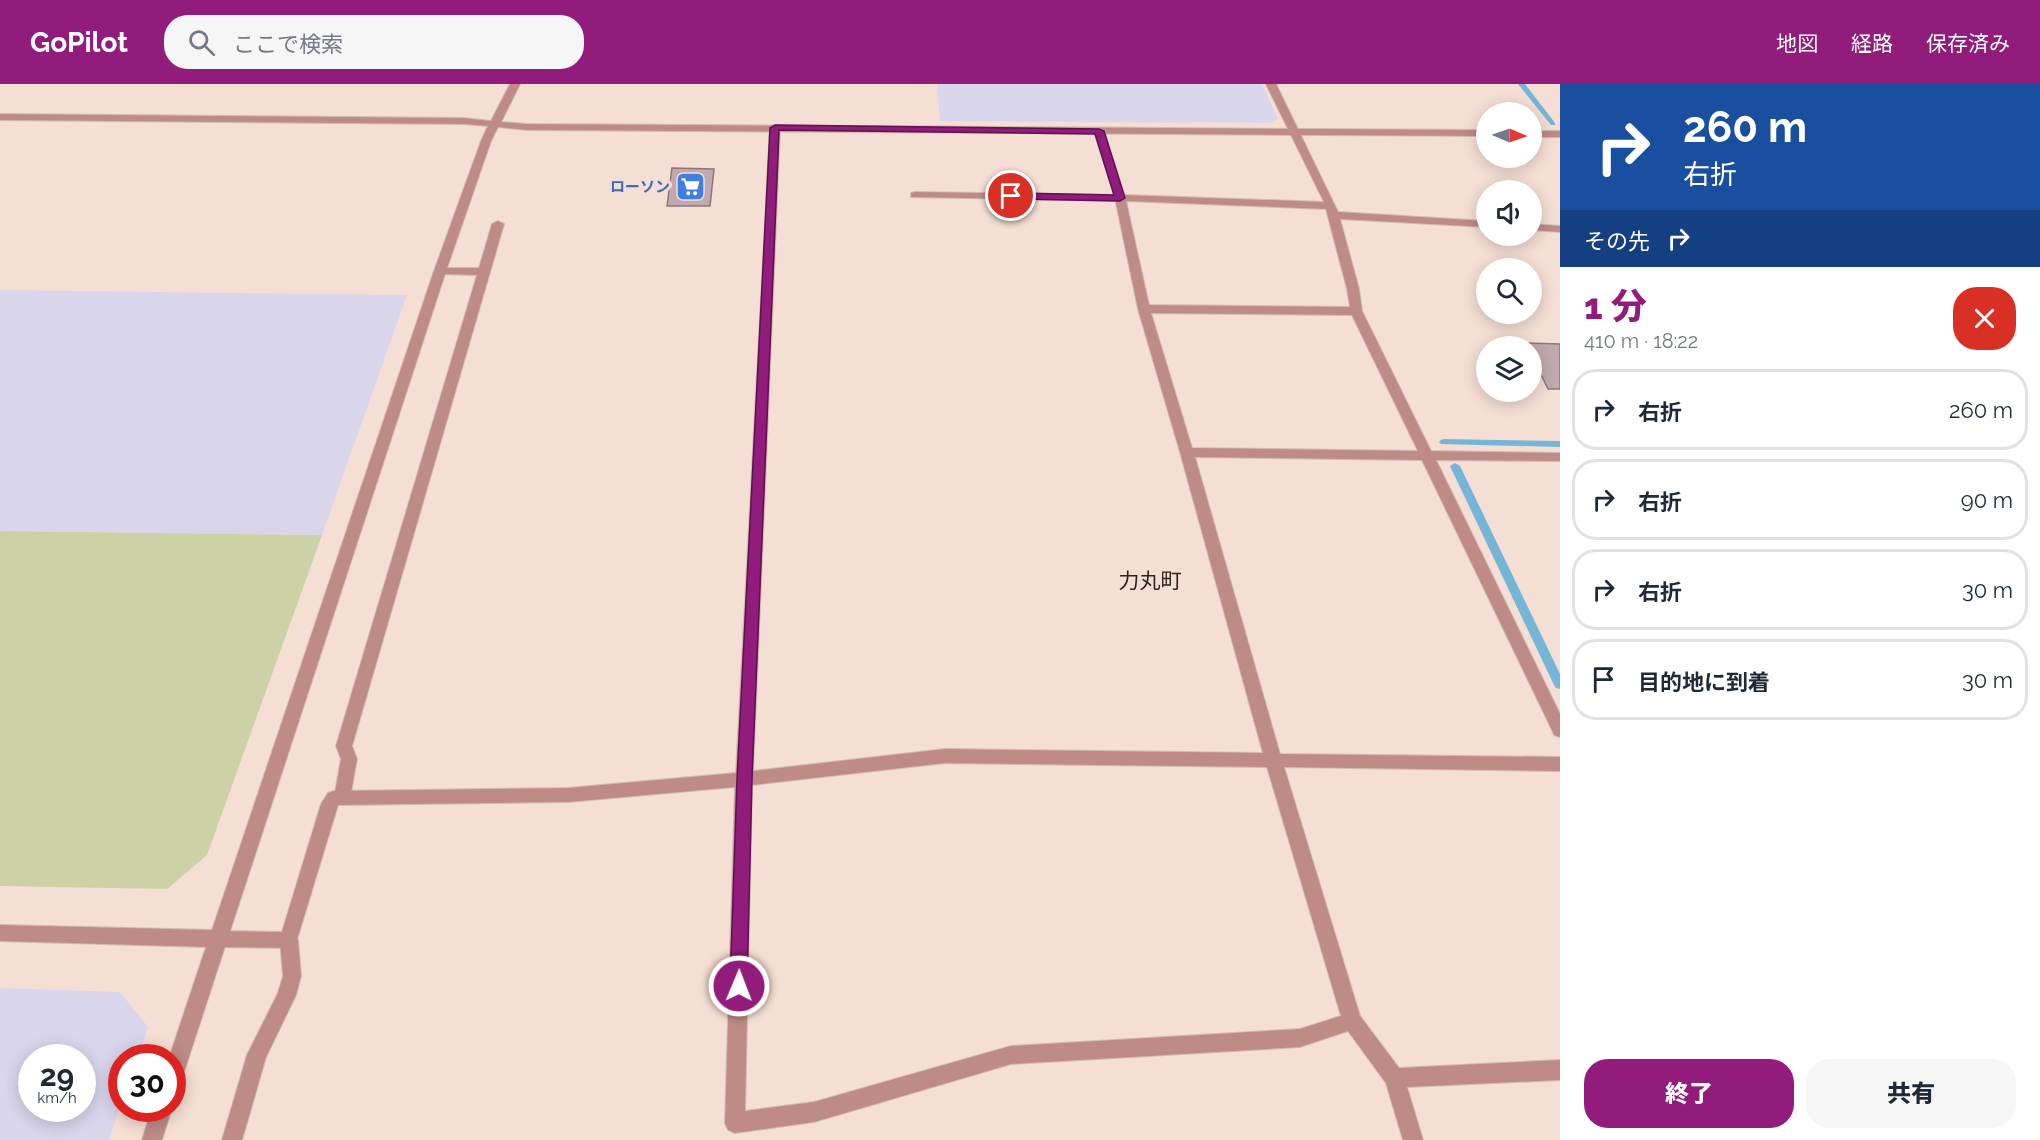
<!DOCTYPE html>
<html lang="ja">
<head>
<meta charset="utf-8">
<style>
	body { margin:0; font-family:Raleway,"Noto Sans JP",sans-serif; background:#f6f6f7; color:#1f2937; height:100vh; display:flex; flex-direction:column; font-size:22px; white-space:nowrap }
	* { box-sizing:border-box; margin:0 }
	p { font-size:20px; color:#747a83 }
	.icon { flex:none; width:33px; height:33px; fill:none; stroke:currentColor; stroke-width:2; stroke-linecap:round; stroke-linejoin:round }
	.map { position:relative; flex:1; overflow:hidden }
	.side { display:flex; flex-direction:column; background:#fff; width:480px }
	.side>* { flex:none }
	.banner { background:#1a4fa0; color:#fff; overflow:hidden }
	.needle { width:39px; rotate:92deg }
	.fabs { position:absolute; left:1476px; top:18px; display:grid; gap:12px }
	.fabs a { display:grid; place-items:center; width:66px; height:66px; border-radius:50%; background:#fff; box-shadow:0 3px 15px #0003; font-size:30px }
	.speed { position:absolute; left:18px; top:960px; display:flex; gap:12px; font-size:30px; font-weight:700; text-align:center }
	.speed>* { display:grid; place-content:center; width:78px; height:78px; border-radius:50%; background:#fff; box-shadow:0 3px 15px #0003; line-height:1 }
	.speed small { font-size:15px; font-weight:400 }
	.speed .limit { border:9px solid #d22; background:#fff; color:#111 }
	.pin { position:absolute; display:grid; place-items:center; width:51px; height:51px; color:#fff; margin:-26px; border:3px solid #fff; border-radius:50%; box-shadow:0 2px 6px #0007 }
	.me { position:absolute; width:66px; margin:-33px; rotate:1deg; stroke-linejoin:round; filter:drop-shadow(0 0 4px #0008) }
	.turn { display:flex; align-items:center; gap:21px; height:126px; padding:0 24px; font-size:27px }
	.turn .icon { width:78px; height:78px; stroke-width:2.5 }
	.turn b { display:block; font-size:42px; line-height:51px }
	.then { display:flex; align-items:center; height:57px; padding:0 24px; background:#0003; gap:12px; font-size:22px }
	.round { display:grid; place-items:center; flex:none; width:63px; height:63px; border-radius:24px; background:#f6f6f7 }
	.head { display:flex; align-items:center; justify-content:space-between; height:102px; padding:0 24px }
	h1 { font-size:36px; font-weight:800; line-height:45px; color:#911c7b }
	.cta { display:flex; gap:12px; margin-top:auto; padding:12px 24px }
	.cta a { flex:1; height:69px; border-radius:24px; background:#911c7b; color:#fff; font-size:24px; font-weight:800; line-height:69px; text-align:center }
	.cta a+a { background:#f6f6f7; color:#1f2937 }
	ul { padding:0; list-style:none }
	li { display:flex; align-items:center; gap:18px; height:81px; margin:0 12px 9px; padding:0 12px; border:3px solid #e0e1e3; border-radius:24px }
	li div { flex:1 }
	li b { display:block; font-size:22px }
	li em { font-style:normal }
	header { display:flex; align-items:center; gap:36px; box-sizing:border-box; height:84px; padding:0 30px; background:#911c7b; color:#fff }
	header strong { font-size:28px }
	nav { display:flex; gap:33px; margin-inline-start:auto; font-size:21px }
	.search { width:420px; height:54px; background:#f6f6f7; display:flex; align-items:center; gap:15px; box-sizing:border-box; padding:0 21px; border-radius:24px; color:#747a83; font-size:22px }
	main { display:flex; flex:1; min-height:0 }
	.map>svg:first-child { display:block }
</style>
</head>
<body>
<header>
<strong>GoPilot</strong>
<div class="search"><svg class="icon" aria-label="search" viewBox="0 0 24 24"><circle cx="10" cy="10" r="6"/><path d="M15 15l6 6"/></svg>ここで検索</div>
<nav><a>地図</a><a>経路</a><a>保存済み</a></nav>
</header>
<main>
<div class="map">
<svg width="1560" height="1056" viewBox="0 0 1560 1056">
	<rect width="100%" height="100%" fill="#f5ded4"/>
	<path fill="#d9d6ec" fill-rule="evenodd" d="M937 0H1262L1278 35 1270 39 940 37Z
		M0 206 238 209 407 211 322 451 0 447Z
		M0 904 120 908 148 943 138 973 122 974 121 1019 109 1056H0ZM32 974H82V1024H32Z"/>
	<path fill="#ccd2a5" d="M0 447 322 451 207 771 167 805 0 802Z"/>
	<g fill="none" stroke-linecap="round" stroke-linejoin="round">
		<path fill="#75b5d7" fill-rule="evenodd" d="M1518 0H1525L1555 39V41H1551Z
			M1444 355 1560 357V363L1441 360 1439 358 1441 356Z
			M1455 379 1460 382 1560 590V605L1556 604 1554 601 1450 382Z"/>
	</g>
	<path fill="#c1a9af" stroke="#8d767c" stroke-width="1.5" d="M672 84 714 85 710 122H667Z
		M1525 259 1560 260V305H1548L1532 272V262H1527Z"/>
	<g fill="none" stroke-linecap="round" stroke-linejoin="round">
		<defs>
			<path id="service" d="M915 108 1120 111 1125 114 1120 117 911 113V109Z
				M498 137 504 140 352 662 357 675 350 714 348 719 342 721 336 719 334 714 341 675 336 662 477 191 440 190 434 187 440 184H479L492 140Z
				M289 848 295 850 298 856 301 892 296 911 266 973 242 1056H222L247 971 278 909 283 892 280 856 283 850Z"/>
			<path id="minor" d="M1266 0H1276L1338 128 1486 137V143L1340 135 1359 205 1362 227 1431 367 1560 369V377L1436 376 1560 630V653L1554 651 1552 646 1422 376 1195 373 1280 670 1560 673V687L1284 683 1360 932 1399 984 1560 976V996L1407 1003 1423 1056H1403L1386 999 1348 947 1300 963 1011 980 814 1038 735 1049 728 1046 725 1039 735 703 568 718 338 721 295 862 289 864 218 863 212 861 209 855 212 849 218 847 282 848 321 720 328 709 334 707 568 704 736 689 770 44 775 41 780 44 753 687 945 665 1263 669 1180 368 1138 225 1115 114 1094 47 1099 44 1104 47 1124 111 1324 118ZM1126 117 1326 125 1347 205 1350 223 1149 221ZM1151 229 1352 231 1418 367 1192 364ZM945 679 1267 683 1341 932 1300 945 1011 962 814 1018 745 1027 752 701Z
				M1532 140 1560 142V148L1532 146Z"/>
			<path id="tertiary" d="M510 0H520L501 38 527 40 1486 46V52L527 46 498 43 491 57 446 187 182 994 179 1001 172 1003V974H169L206 863 0 857V841L212 846 434 187 481 57 488 42 464 40 0 36V30L464 34 491 37Z
				M1532 47H1560V53H1532Z
				M152 1024H172L162 1056H142Z"/>
		</defs>
		<use href="#service" stroke="#d1bcb3" stroke-width="2"/>
		<use href="#minor" stroke="#d1bcb3" stroke-width="2"/>
		<use href="#tertiary" stroke="#d1bcb3" stroke-width="2"/>
		<use href="#service" fill="#be8b87" fill-rule="evenodd"/>
		<use href="#minor" fill="#be8b87" fill-rule="evenodd"/>
		<use href="#tertiary" fill="#be8b87" fill-rule="evenodd"/>
	</g>
	<path fill="#911c7b" stroke="#5e1250" stroke-width="1.5" d="M775 41 1099 45 1104 47 1125 114 1120 117 1011 115 1006 112 1011 109 1114 111 1095 50 779 46 752 695 747 902 745 907 739 909 733 907 730 902 737 695 770 44Z"/>
	<defs>
		<symbol id="supermarket-square" viewBox="-11 -11 22 22"><rect x="-9" y="-9" width="18" height="18" rx="4" fill="#3f7fe0" stroke="#f5ded4"/><path d="M-6-5.5h2.5l.6 2H6L4.5 2H-2.5L-4.4-4H-6ZM-1.5 3.2a1.3 1.3 0 1 0 .1 0ZM3 3.2a1.3 1.3 0 1 0 .1 0Z" fill="#fff"/></symbol>
	</defs>
	<g fill-rule="evenodd">
		<use href="#supermarket-square" x="674" y="86" width="33" height="33"/>
	</g>
	<g text-anchor="middle" stroke-width="6" stroke-linejoin="round" paint-order="stroke">
		<g font-size="15" font-weight="bold" fill="#366cbe" stroke="#f5ded4" text-anchor="end">
			<text x="670" y="108">ローソン</text>
		</g>
		<g font-size="21" fill="#2b231f" stroke="#f5ded4">
			<text x="1150" y="504">力丸町</text>
		</g>
	</g>
</svg>
<div class="fabs">
<a><svg class="needle" viewBox="-14 -14 28 28"><path d="M0-13l5 13h-10z" fill="#e53935"/><path d="M0 13l5-13h-10z" fill="#747a83"/></svg></a>
<a><svg class="icon" aria-label="sound" viewBox="0 0 24 24"><path d="M4 9h4l5-4v14l-5-4H4zM17 9q2 3 0 6"/></svg></a>
<a><svg class="icon" aria-label="search" viewBox="0 0 24 24"><circle cx="10" cy="10" r="6"/><path d="M15 15l6 6"/></svg></a>
<a><svg class="icon" aria-label="layers" viewBox="0 0 24 24"><path d="M12 4l9 5-9 5-9-5zM3 14l9 5 9-5"/></svg></a>
</div>
<div class="speed"><div>29<small>km/h</small></div><div class="limit">30</div></div>
<div class="pin" style="left:1011px;top:112px;background:#d93025"><svg class="icon" aria-label="arrive" viewBox="0 0 24 24"><path d="M6 21V4h12l-3 4 3 4H6"/></svg></div>
<svg class="me" style="left:739px;top:902px" viewBox="-20 -20 40 40"><circle r="17" fill="#911c7b" stroke="#fff" stroke-width="3"/><path d="M0-11L8 9 0 5-8 9z" fill="#fff"/></svg>
</div>
<section class="side">
<div class="banner">
<div class="turn"><svg class="icon" aria-label="right" viewBox="0 0 24 24"><path d="M7 20v-9h11M14 6l5 5-5 5"/></svg><div><b>260 m</b>右折</div></div>
<div class="then">その先<svg class="icon" aria-label="right" viewBox="0 0 24 24"><path d="M7 20v-9h11M14 6l5 5-5 5"/></svg></div>
</div>
<div class="head"><div><h1>1 分</h1><p>410 m · 18:22</p></div><a class="round" style="background:#d93025;color:#fff"><svg class="icon" aria-label="close" viewBox="0 0 24 24"><path d="M6 6l12 12M18 6L6 18"/></svg></a></div>
<ul>
<li><svg class="icon" aria-label="right" viewBox="0 0 24 24"><path d="M7 20v-9h11M14 6l5 5-5 5"/></svg><div><b>右折</b></div><em>260 m</em></li>
<li><svg class="icon" aria-label="right" viewBox="0 0 24 24"><path d="M7 20v-9h11M14 6l5 5-5 5"/></svg><div><b>右折</b></div><em>90 m</em></li>
<li><svg class="icon" aria-label="right" viewBox="0 0 24 24"><path d="M7 20v-9h11M14 6l5 5-5 5"/></svg><div><b>右折</b></div><em>30 m</em></li>
<li><svg class="icon" aria-label="arrive" viewBox="0 0 24 24"><path d="M6 21V4h12l-3 4 3 4H6"/></svg><div><b>目的地に到着</b></div><em>30 m</em></li>
</ul>
<div class="cta"><a>終了</a><a>共有</a></div>
</section>
</main>
</body>
</html>
